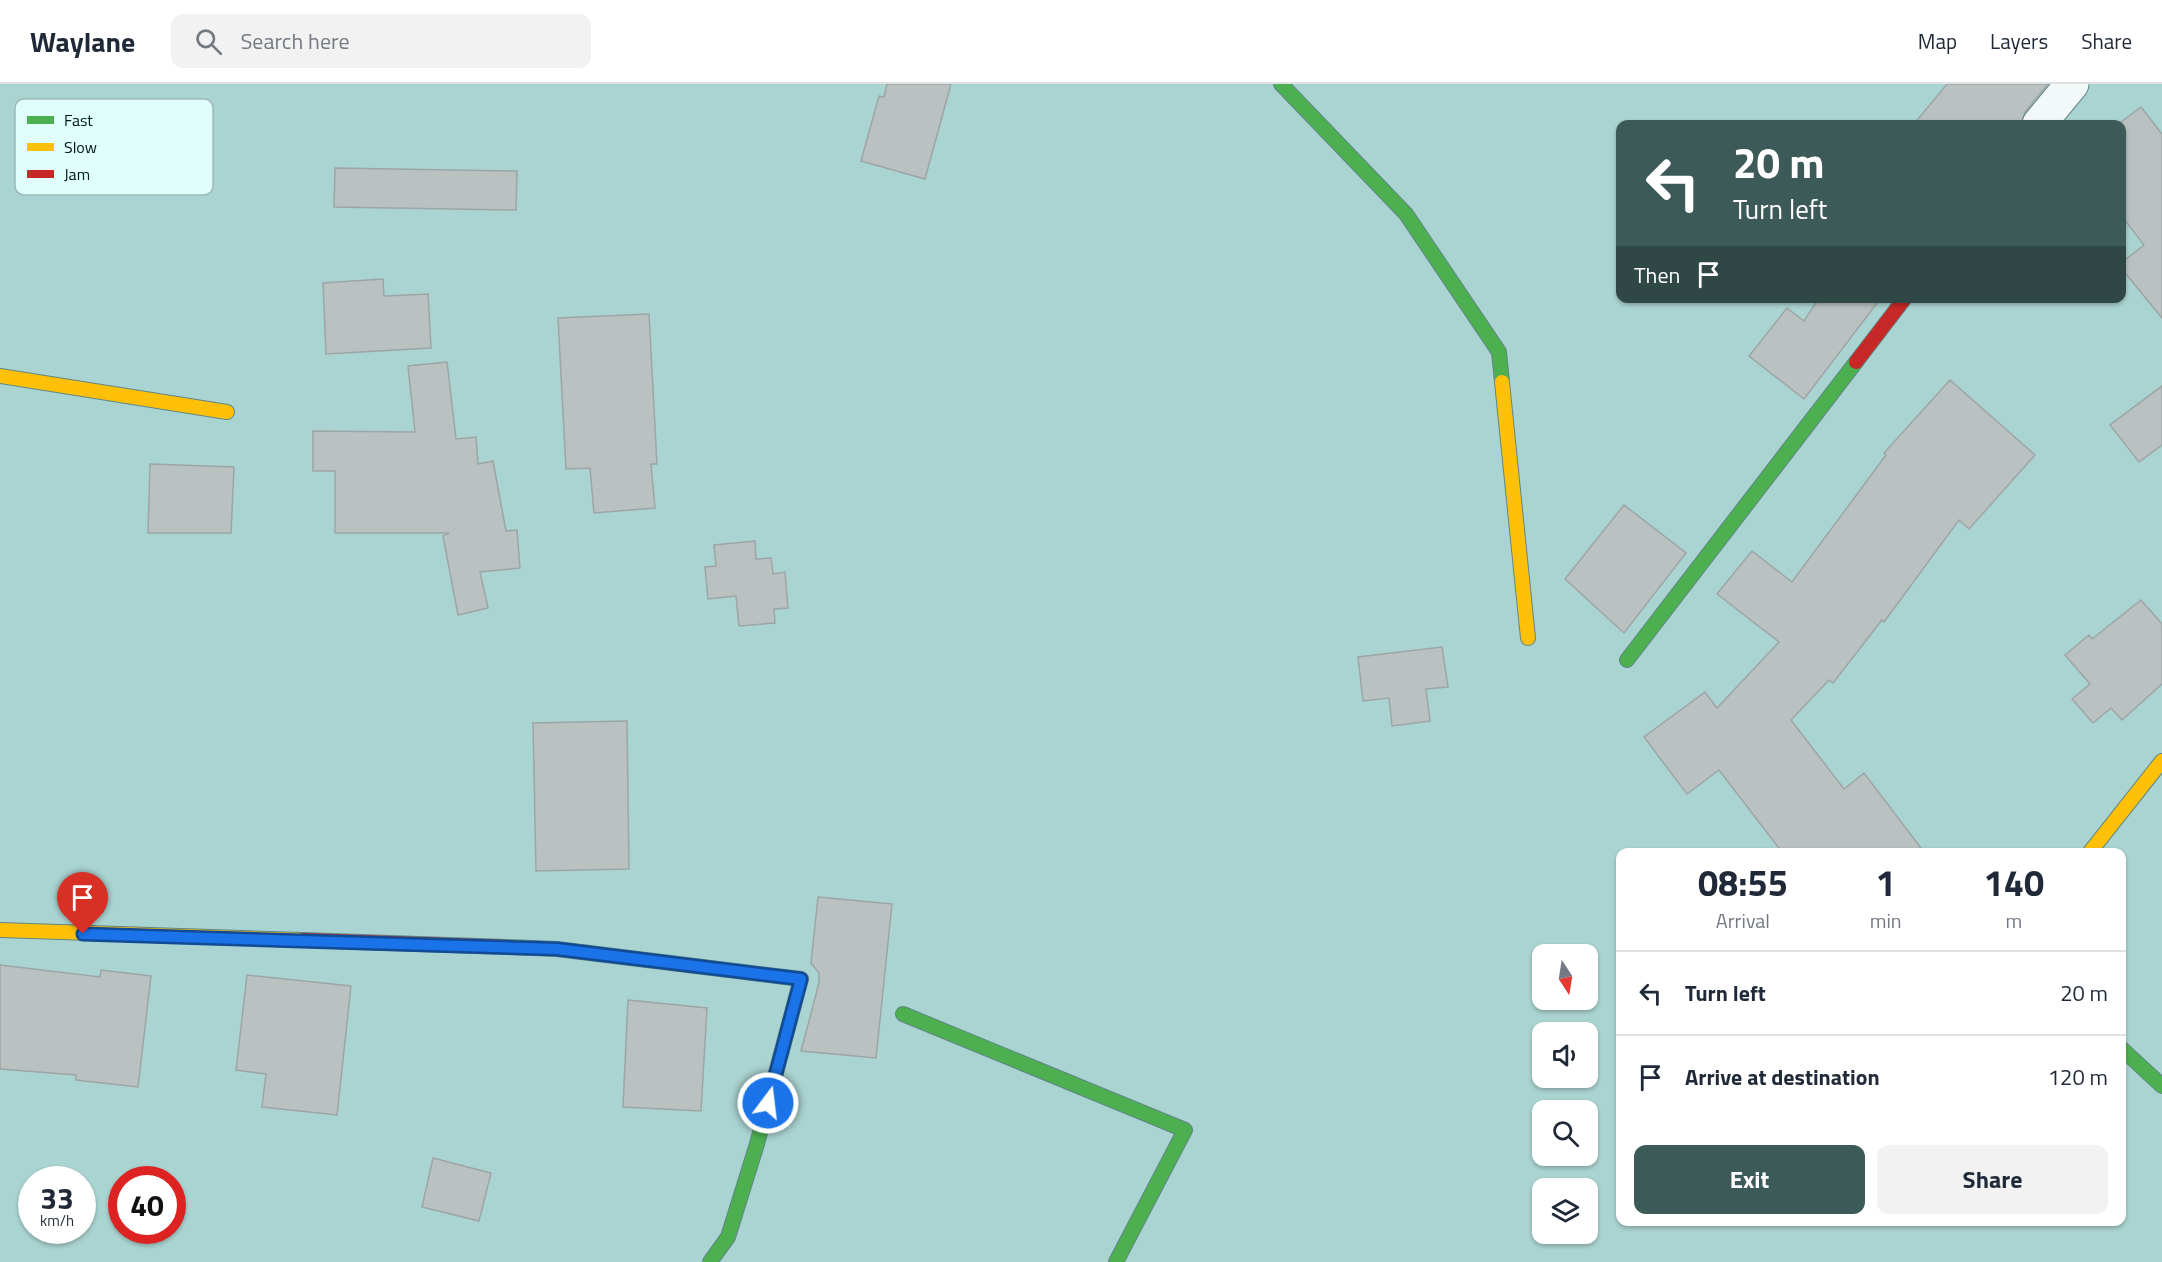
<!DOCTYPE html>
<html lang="en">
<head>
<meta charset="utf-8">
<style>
	body { margin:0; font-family:"Titillium Web",sans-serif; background:#f2f2f3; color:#1f2937; height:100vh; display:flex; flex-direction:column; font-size:22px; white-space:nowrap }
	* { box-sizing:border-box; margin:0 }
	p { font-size:20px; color:#747a83 }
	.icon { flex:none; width:33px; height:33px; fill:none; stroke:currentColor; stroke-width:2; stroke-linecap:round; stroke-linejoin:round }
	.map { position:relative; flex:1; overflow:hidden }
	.side { position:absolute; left:1616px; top:764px; width:510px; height:378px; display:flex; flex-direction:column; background:#fff; border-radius:12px; box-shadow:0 2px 4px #0004 }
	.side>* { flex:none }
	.top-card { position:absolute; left:1616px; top:36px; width:510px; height:183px; border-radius:12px; box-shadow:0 2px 4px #0004; background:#3c5a57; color:#fff; overflow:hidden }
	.needle { width:39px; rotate:168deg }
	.fabs { position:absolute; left:1532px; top:860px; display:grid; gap:12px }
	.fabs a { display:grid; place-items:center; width:66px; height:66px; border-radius:12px; background:#fff; box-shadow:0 2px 4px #0004; font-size:30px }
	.speed { position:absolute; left:18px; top:1082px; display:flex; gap:12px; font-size:30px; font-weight:700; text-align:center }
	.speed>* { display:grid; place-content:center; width:78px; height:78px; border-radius:50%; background:#fff; box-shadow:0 2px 4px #0004; line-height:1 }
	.speed small { font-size:15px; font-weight:400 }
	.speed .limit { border:9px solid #d22; background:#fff; color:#111 }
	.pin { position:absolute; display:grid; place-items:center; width:51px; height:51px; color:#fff; margin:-62px -26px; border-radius:50% 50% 50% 0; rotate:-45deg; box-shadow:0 0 6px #0007 }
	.pin .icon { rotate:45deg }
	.me { position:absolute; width:66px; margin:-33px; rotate:15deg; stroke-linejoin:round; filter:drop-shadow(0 0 4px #0008) }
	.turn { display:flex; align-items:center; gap:21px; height:126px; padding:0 18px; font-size:27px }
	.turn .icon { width:78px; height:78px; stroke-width:2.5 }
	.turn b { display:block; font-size:42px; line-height:51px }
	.then { display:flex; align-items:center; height:57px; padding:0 18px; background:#0003; gap:12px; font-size:22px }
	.eta { display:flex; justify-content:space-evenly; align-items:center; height:102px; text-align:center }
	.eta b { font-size:36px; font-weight:700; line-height:42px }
	.action { display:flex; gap:12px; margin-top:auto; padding:12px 18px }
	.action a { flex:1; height:69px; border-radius:12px; background:#3c5a57; color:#fff; font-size:24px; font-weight:700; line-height:69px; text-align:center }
	.action a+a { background:#f2f2f3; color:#1f2937 }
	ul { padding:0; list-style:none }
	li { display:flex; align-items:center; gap:18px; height:84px; padding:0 18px; border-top:2px solid #e0e1e3 }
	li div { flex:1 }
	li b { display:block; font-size:22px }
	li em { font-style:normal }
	header { display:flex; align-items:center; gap:36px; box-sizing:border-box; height:84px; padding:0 30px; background:#fff; border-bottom:2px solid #e0e1e3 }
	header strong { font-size:28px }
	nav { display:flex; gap:33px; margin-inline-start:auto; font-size:21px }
	.search { width:420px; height:54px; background:#f2f2f3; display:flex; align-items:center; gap:15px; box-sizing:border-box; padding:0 21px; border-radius:12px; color:#747a83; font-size:22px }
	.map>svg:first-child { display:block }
</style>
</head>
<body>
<header>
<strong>Waylane</strong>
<div class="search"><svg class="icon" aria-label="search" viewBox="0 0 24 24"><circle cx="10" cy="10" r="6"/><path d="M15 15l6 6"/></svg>Search here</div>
<nav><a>Map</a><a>Layers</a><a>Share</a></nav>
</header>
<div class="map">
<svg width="2162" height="1178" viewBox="0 0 2162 1178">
	<rect width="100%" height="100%" fill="#aad4d1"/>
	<path fill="#bac1c1" stroke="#9da5a6" stroke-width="1.5" d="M887 0H951L925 95 861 77 879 12 884 13Z
		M1947 0H2048L2025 28 2021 40H1914Z
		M2141 23 2162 50V234L2121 184V179L2144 161 2121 131V38Z
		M335 84 517 87 516 126 334 123Z
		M383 195 384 212 428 210 431 264 326 270 323 199Z
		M1819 214H1881L1804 315 1749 272 1787 224 1804 237Z
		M649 230 657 380H651L655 424 594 429 590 384 566 385 558 234Z
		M447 278 456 355 476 353 478 380 493 377 506 447 517 446 520 484 480 488 488 524 458 531 443 452 449 449H335V387H313V347L415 348 408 282Z
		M1950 296 2035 371 1969 445 1959 436 1884 538 1882 536 1833 599 1829 596 1791 636 1844 705 1864 689 1924 768H1782L1719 686 1687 710 1644 653 1705 608 1717 624 1779 558 1717 510 1752 467 1792 498 1886 371 1884 369Z
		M2162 302V361L2139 378 2110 341Z
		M150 380 234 383 231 449H148Z
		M1624 421 1686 469 1624 549 1565 495Z
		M755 457 756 475 771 474 773 490 785 488 788 524 774 525 775 539 739 542 736 512 708 515 705 483 716 482 714 461Z
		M2141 516 2162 540V600L2122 636 2111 624 2093 639 2072 615 2090 600 2065 571 2089 551 2092 555Z
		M1442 563 1448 603 1426 605 1430 637 1392 642 1389 614 1363 617 1358 573Z
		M627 637 629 785 536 787 533 639Z
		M818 813 892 820 876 974 801 967 819 899V889L811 879Z
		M0 881 100 893 101 886 151 892 138 1003 76 996V991L0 985Z
		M247 891 351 902 337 1031 262 1023 266 990 236 986Z
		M628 916 707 924 701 1027 623 1023Z
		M433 1074 491 1089 479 1137 422 1123Z"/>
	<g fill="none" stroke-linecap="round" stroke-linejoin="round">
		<defs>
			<path id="street" d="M2039 40 2072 0"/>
			<path id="fast" d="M1281 0 1406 130 1499 268 1502 298
				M1627 576 1856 278
				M507 863 557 865 801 895 757 1060 728 1153 710 1178
				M903 930 1185 1046 1116 1178
				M2121 964 2162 1002"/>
			<path id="slow" d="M0 292 227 328
				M1502 298 1528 554
				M2090 768 2162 677
				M0 846 303 856"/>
			<path id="jam" d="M1856 278 1905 214
				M303 856 507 863"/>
		</defs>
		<use href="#street" stroke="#618684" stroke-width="35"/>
		<use href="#fast" stroke="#618684" stroke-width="16"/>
		<use href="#slow" stroke="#618684" stroke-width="16"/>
		<use href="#jam" stroke="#618684" stroke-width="16"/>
		<use href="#street" stroke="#f2f9f8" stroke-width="33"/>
		<use href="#fast" stroke="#4caf50" stroke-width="14"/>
		<use href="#slow" stroke="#ffc107" stroke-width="14"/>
		<use href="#jam" stroke="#c62828" stroke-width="14"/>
	</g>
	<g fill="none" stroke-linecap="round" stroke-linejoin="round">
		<defs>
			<path id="route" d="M83 850 557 865 801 895 768 1019"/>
		</defs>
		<use href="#route" stroke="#114b97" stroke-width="15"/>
		<use href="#route" stroke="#1a73e8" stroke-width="10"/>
	</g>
	<rect x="15" y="15" width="198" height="96" rx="9" fill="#e0fefb" stroke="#9db9b6" stroke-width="1.5"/>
	<rect x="27" y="32" width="27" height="8" fill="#4caf50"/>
	<rect x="27" y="59" width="27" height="8" fill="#ffc107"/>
	<rect x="27" y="86" width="27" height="8" fill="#c62828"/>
	<g font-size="16" fill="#011816">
		<text x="64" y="42">Fast</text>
		<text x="64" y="69">Slow</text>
		<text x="64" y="96">Jam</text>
	</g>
</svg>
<div class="fabs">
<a><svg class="needle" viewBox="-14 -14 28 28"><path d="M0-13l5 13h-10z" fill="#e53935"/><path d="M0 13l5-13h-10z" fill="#747a83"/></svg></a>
<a><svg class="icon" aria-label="sound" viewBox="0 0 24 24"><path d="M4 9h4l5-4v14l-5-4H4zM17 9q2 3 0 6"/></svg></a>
<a><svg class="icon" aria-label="search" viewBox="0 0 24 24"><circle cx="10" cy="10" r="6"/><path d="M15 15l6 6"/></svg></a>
<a><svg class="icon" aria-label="layers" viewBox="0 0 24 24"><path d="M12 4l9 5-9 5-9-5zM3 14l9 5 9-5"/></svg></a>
</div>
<div class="speed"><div>33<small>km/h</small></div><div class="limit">40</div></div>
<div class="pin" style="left:83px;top:850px;background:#d93025"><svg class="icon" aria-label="arrive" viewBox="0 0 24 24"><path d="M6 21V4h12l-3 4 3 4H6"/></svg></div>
<svg class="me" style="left:768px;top:1019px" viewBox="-20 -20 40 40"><circle r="17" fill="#1a73e8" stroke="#fff" stroke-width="3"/><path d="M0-11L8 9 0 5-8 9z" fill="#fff"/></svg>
<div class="top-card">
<div class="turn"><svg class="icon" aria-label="left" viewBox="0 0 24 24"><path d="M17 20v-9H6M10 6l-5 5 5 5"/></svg><div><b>20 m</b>Turn left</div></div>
<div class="then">Then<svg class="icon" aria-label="arrive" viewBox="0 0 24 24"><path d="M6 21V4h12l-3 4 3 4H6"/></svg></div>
</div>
<section class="side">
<div class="eta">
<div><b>08:55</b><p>Arrival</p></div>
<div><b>1</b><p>min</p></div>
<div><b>140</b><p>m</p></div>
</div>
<ul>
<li><svg class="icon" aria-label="left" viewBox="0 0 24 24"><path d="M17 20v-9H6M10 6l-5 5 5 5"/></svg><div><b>Turn left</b></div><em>20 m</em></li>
<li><svg class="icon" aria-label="arrive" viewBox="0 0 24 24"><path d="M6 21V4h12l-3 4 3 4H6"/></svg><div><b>Arrive at destination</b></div><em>120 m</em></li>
</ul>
<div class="action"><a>Exit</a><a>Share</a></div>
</section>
</div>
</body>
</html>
